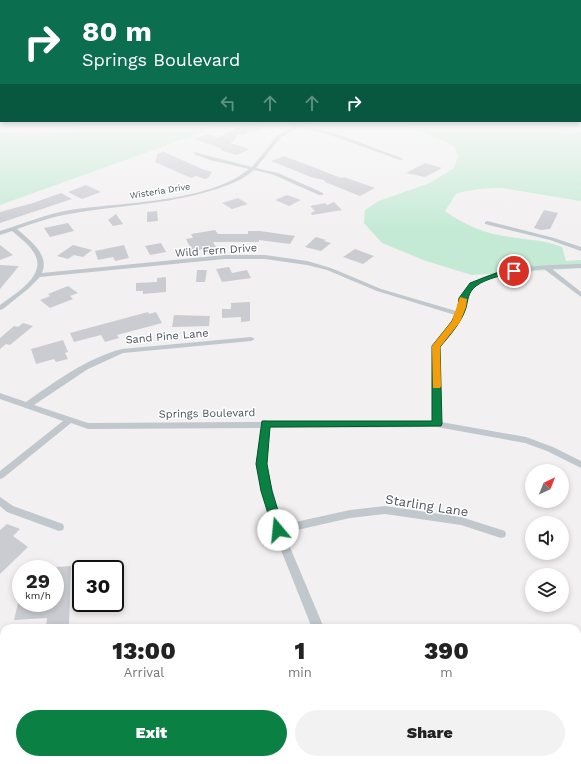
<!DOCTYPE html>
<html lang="en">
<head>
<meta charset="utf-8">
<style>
	body { margin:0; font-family:"Work Sans",sans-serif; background:#f2f2f2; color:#222; height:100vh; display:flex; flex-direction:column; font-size:15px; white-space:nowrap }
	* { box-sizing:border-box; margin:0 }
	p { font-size:13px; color:#767676 }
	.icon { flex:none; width:22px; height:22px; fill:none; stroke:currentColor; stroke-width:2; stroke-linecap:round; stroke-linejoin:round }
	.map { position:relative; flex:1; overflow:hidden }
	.panel { position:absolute; left:0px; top:624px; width:581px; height:140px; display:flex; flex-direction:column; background:#fff; border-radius:12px 12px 0 0; box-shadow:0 2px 6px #0003 }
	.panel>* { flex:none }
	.guide { position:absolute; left:0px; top:0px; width:581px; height:122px; box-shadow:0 2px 6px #0003; background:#0b6e4f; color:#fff; overflow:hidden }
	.needle { width:26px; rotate:43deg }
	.controls { position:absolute; left:525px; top:464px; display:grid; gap:8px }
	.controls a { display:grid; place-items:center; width:44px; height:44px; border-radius:50%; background:#fff; box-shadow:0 2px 6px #0003; font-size:20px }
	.speed { position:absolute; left:12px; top:560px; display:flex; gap:8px; font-size:20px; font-weight:700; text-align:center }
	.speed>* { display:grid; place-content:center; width:52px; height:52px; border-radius:50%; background:#fff; box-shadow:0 2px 6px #0003; line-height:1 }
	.speed small { font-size:10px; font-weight:400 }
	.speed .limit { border:2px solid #111; border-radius:6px; background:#fff; color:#111 }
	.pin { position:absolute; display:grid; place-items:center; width:34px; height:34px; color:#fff; margin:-17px; border:2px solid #fff; border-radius:50%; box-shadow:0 1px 4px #0007 }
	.me { position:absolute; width:44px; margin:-22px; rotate:343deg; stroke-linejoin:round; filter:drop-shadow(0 0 3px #0008) }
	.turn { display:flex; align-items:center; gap:14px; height:84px; padding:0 16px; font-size:18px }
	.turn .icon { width:52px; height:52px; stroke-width:2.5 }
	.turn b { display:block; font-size:28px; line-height:34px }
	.lanes { display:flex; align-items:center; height:38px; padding:0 16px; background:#0003; justify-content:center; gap:20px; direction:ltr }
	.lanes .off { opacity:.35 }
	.eta { display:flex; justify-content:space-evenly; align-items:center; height:68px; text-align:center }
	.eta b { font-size:24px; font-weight:800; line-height:28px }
	.button { display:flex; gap:8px; margin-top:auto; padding:8px 16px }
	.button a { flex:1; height:46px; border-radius:24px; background:#0b8043; color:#fff; font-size:16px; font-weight:800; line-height:46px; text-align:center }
	.button a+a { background:#f2f2f2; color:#222 }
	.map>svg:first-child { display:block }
</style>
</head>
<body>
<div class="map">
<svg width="581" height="764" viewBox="0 0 581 764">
	<rect width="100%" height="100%" fill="#f2f0f0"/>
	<path fill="#c4ead5" d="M85 123H219L195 135 0 205V131C21 135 67 136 85 123Z
		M395 123H537L571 130H581V201L502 188C486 188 471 189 456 194L445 211C464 225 486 234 510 237 528 240 545 240 562 247L566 261 581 260V268L472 275 426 261 382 243 364 223 365 210 379 201 430 183 454 168 458 157 455 147 438 138Z"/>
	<path fill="#cbccd2" d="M249 123 267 126 255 132 251 131 244 135 237 134 235 140 230 143 249 149 237 155 220 150 222 149 194 139 208 134 218 138 244 124Z
		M162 151 202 169 212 172 209 177 205 179 196 176 191 178 155 162 158 153H161Z
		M284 156 341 178 344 177 375 188 360 196 325 182 324 180 311 177 271 161Z
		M425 163 442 168 425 177 406 173Z
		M86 185 101 192 82 199 68 192Z
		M61 193 72 199 0 223V212L33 203Z
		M287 195 301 200 289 206 275 200Z
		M238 198 248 204 232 209 222 203Z
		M334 202 342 210 312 215 311 213 315 211 310 206 325 203 327 205Z
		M544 210 558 213 550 229 541 230 534 228Z
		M157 211 158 221 147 222V212Z
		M116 214 123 224 113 226 108 220Z
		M68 223 74 231 50 237 44 228Z
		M215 230 218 234H248V231H260L295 236 290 244 259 240V242H213L216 247 192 251 186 239 193 238 191 234Z
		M316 237 326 240 324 241 331 243 321 251 305 247Z
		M161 243 166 252 150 255 145 246Z
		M0 245 13 255 0 260Z
		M73 245 92 250 83 257 74 255 68 259 57 256Z
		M124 245 129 258 115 261 113 257 98 260 95 251Z
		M355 249 374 256 363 264 343 257Z
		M0 265 19 266 0 289Z
		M229 267 232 273 247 270 251 278 222 282 216 269Z
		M197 270H207L205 282H196Z
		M166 277V292L143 294V291H136V283L157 282V278Z
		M68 286 78 293 70 296 73 299 50 308 40 300 50 296 48 294Z
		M250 302V321L241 322V317L222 318V309H231V303Z
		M148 312 149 314 156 312 162 323 117 335 119 338 105 342 101 335 74 342 70 333Z
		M174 315 210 316 209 326 172 327Z
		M23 323 33 326 10 345 6 344 0 349V338L14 326 18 327Z
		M63 340 68 352 65 353 68 359 56 362 54 359 36 364 31 349Z
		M7 524 20 529 13 536 28 547 0 574V530Z
		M71 566 69 625 46 626 47 618 14 620 18 603H55V567Z"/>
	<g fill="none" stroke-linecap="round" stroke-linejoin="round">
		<path fill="#c0c7cd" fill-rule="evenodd" d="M298 123H303L301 125 337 134 404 159 400 160 333 136 298 127 280 138 256 168 278 173 323 193V195H319L274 175 254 170C243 180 227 186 213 190 166 205 118 205 69 214 51 217 34 223 17 229 29 240 50 254 42 273L225 255H265L307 261 331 268 381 289 456 311C458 304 459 297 464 291 483 265 550 265 581 264V268L552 269 581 292V297L544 269 520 272 491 278 478 284 470 292 459 322 440 346 441 422 526 437 553 447 581 461V468L547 451 525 443 437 427 269 428 266 464 282 525 350 510 385 506 461 517 505 531 506 534 505 537 501 538 461 525 385 514 350 518 284 533 324 628H312L273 530 262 491 256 464 260 428 88 429 71 423 3 478 0 479V471L63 421 0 399V393L26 402C56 381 87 358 122 349L251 337 255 339 251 341 123 353 88 369 34 405 88 423 261 422 265 420 269 422 433 421 432 346 448 327 455 315 377 291 327 270 307 265 265 259H225L40 277 28 289 3 309 0 310V305C15 294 48 275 34 253 29 244 20 238 12 231L0 235V231C23 224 46 214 70 210 122 202 208 203 249 169L210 160 194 154V152L252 167 277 136Z
			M487 221 554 238 581 247V251L550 240 485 224V222Z
			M0 497 13 506 63 524 64 527 63 530 59 531 7 512 0 506Z
			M346 760H360V764H346Z"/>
	</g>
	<linearGradient id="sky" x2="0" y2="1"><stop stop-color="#87bee6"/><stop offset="0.53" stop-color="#f9f8f8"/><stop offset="1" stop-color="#f9f8f8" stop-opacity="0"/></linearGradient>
	<rect width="581" height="230" fill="url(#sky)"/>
	<path fill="#0b8043" stroke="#07532c" d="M514 269H517V272C504 275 487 278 476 286 468 292 468 300 466 308 461 323 450 335 440 347L442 424 441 426 270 427 267 464 272 491 284 530 282 533H274L261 491 256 464 262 421H432V346L452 321 458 307 459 298 470 283 496 273Z"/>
	<path fill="#f59e0b" d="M460 297 467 299 466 307 460 322 440 347 441 386 440 388H433L432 346 452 321Z"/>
	<g text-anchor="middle" stroke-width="3" stroke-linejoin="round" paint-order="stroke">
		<g font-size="9" fill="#4a525b" stroke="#fff">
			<text transform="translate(160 191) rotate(-9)" y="3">Wisteria Drive</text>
		</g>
		<g font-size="11" fill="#4a525b" stroke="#fff">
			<text transform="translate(216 250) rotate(-4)" y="4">Wild Fern Drive</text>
			<text transform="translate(167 336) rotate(-5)" y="4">Sand Pine Lane</text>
			<text transform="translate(207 413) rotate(-1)" y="4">Springs Boulevard</text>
		</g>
		<g font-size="13" fill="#4a525b" stroke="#fff">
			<text transform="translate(427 505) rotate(9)" y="5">Starling Lane</text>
		</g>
	</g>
</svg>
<div class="controls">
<a><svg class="needle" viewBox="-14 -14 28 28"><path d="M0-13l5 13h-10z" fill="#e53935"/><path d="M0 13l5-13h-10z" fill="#767676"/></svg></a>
<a><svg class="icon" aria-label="sound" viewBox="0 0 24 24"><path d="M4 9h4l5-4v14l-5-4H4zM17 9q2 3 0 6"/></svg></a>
<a><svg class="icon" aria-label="layers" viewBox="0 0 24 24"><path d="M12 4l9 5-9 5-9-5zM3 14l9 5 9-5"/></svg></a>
</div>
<div class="speed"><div>29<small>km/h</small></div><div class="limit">30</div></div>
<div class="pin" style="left:514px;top:271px;background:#d93025"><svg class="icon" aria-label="arrive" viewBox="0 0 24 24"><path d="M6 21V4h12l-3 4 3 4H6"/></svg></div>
<svg class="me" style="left:278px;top:530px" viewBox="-20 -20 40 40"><circle r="19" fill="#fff"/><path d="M0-13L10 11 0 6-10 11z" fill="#0b8043"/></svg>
<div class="guide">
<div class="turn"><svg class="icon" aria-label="right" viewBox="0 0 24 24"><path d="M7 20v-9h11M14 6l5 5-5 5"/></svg><div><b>80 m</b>Springs Boulevard</div></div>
<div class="lanes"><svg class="icon off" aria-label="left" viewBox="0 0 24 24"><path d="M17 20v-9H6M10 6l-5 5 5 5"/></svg><svg class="icon off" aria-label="ahead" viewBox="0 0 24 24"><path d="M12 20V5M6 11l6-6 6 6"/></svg><svg class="icon off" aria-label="ahead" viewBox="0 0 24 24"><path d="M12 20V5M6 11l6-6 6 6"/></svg><svg class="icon" aria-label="right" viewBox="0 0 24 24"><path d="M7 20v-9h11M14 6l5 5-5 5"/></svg></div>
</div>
<section class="panel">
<div class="eta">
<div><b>13:00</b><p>Arrival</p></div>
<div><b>1</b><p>min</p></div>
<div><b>390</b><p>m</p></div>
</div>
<div class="button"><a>Exit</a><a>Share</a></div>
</section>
</div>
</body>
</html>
